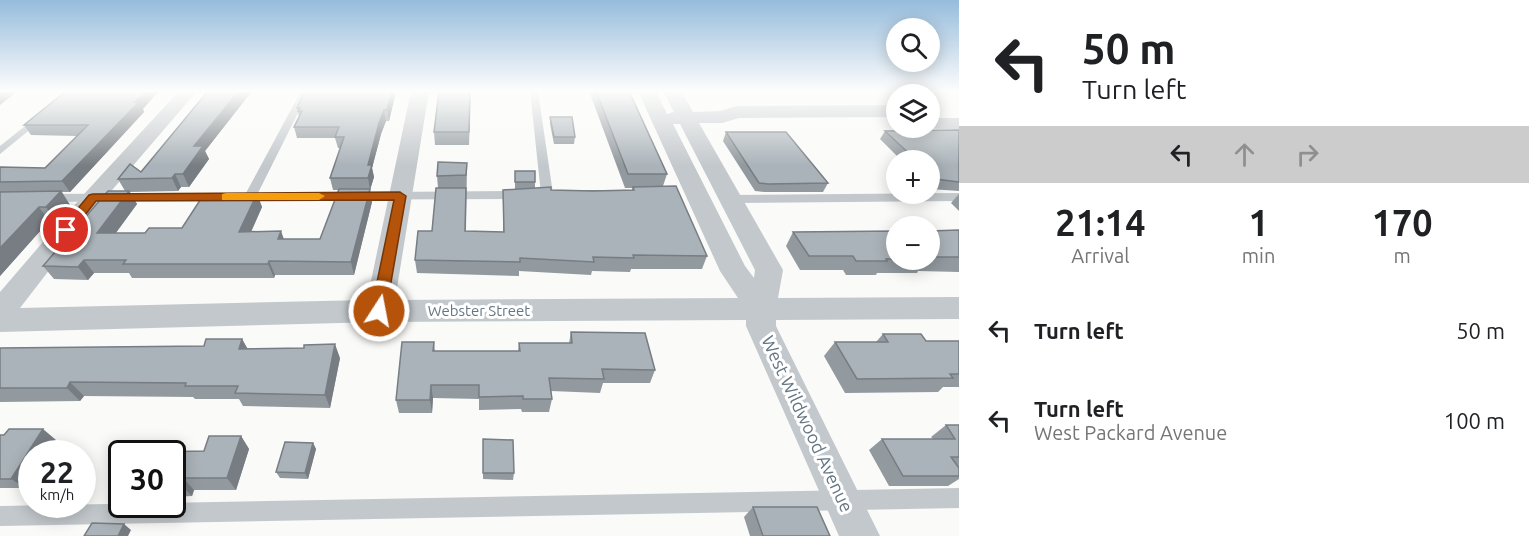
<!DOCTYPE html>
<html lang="en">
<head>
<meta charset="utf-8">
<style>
	body { margin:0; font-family:Ubuntu,sans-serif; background:#f2f2f2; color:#202124; height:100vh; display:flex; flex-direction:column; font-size:22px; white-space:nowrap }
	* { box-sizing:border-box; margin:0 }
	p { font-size:20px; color:#757577 }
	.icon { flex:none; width:33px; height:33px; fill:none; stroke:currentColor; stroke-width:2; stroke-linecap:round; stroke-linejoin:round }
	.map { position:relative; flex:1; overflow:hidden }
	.drawer { display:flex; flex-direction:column; background:#fff; width:570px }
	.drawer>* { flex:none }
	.guide { background:#fff; color:#202124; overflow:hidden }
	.controls { position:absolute; left:886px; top:18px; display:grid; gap:12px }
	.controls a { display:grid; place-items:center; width:54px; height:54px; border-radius:50%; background:#fff; box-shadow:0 3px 15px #0003; font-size:30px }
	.speed { position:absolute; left:18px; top:440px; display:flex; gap:12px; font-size:30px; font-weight:700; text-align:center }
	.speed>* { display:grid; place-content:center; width:78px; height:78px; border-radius:50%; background:#fff; box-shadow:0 3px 15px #0003; line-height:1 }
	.speed small { font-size:15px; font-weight:400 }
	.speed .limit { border:3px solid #111; border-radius:9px; background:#fff; color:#111 }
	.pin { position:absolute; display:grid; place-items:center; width:51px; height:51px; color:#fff; margin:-26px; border:3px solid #fff; border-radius:50%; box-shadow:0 2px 6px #0007 }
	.me { position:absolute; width:66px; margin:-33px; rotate:11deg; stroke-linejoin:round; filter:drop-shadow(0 0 4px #0008) }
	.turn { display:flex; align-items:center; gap:21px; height:126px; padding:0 24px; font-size:27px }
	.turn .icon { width:78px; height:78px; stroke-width:2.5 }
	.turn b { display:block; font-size:42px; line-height:51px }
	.lanes { display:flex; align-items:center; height:57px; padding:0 24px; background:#0003; justify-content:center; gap:30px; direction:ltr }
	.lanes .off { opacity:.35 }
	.eta { display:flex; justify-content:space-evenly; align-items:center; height:102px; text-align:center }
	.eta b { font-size:36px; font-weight:600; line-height:42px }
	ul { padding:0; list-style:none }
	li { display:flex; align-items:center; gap:18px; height:90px; padding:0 24px }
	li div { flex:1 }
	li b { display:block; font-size:22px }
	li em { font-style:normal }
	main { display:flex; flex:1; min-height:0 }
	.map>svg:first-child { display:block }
</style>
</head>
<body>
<main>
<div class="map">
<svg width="959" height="536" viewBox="0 0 959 536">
	<rect width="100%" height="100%" fill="#fafaf8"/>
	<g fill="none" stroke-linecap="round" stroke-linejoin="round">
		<path fill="#c3c8cc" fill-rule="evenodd" d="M301 91H309L258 193 522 191 528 195 522 199 237 200 235 197 237 194 246 193Z
			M530 91H538L553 194 547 198 541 194Z
			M40 114 43 115V119L0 154V146Z
			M219 193 225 197 223 200 49 202 43 198 49 194Z
			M959 193V201L730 203 724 199 730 195Z
			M959 488V508L0 526V506Z"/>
		<path fill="#c3c8cc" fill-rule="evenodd" d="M179 91H197L101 203 20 308 367 300 411 91H429L395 300 738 298 720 271 638 91H656L667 114 674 112 663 91H681L693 112 720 111 737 106 897 105V117L739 118 722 123H699L783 270 778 298 959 297V319L776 320V326L880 536H839L746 326V320L379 322 0 332V292L85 193ZM673 124H680L755 270 754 278 745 266Z
			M930 118H959V130L923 128H930Z"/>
	</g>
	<path fill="#929a9f" d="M208 91H252L205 151 209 159 189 187H181L178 191 130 192 137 204 116 233H145L182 228 257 194 262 207 251 232 284 239H320L339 190H333L330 178 340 148H338L335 138H297L294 127 299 117 297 108 305 91H394L395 96 389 121H386L381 134 372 168 374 177 370 190 372 202 354 275H275L274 278H132L129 273H94L88 280 54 279 43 266 125 191 118 179 141 172Z
		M471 91 469 145H435L434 132Z
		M589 91H629L667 174 663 186 707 256 702 269H631L630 272 592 271 591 275 519 271V276L417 273 415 260 432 231 438 188 437 176 467 163 466 231 503 232V190L515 189V171L535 182V188L551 190H632V188H625Z
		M143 109 144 112 70 192H62L70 205 56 221H49L0 276V167L45 168 78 136 31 135 24 125Z
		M550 117 575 137 574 144H554L550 124Z
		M959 130V191L930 189V160H901L880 139 885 131Z
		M726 132 828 183 823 192H764L755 191 723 141Z
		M959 194V211L951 203Z
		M959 230V272L918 271 917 273H877L876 275H846L843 270H800L786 246 793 232 897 231V260H930V231Z
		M571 332 655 370 650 383H603L600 393 551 391 552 399 549 412H522L521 409 479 410V399L433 398 432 413H399L396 400 434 342 435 351H518L519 343H569Z
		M883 334 926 341H959V387H943L938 392 845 393 824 356 835 342H876Z
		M242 339 247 348 340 358 330 408 243 406 239 399H195L193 397 84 396 80 401 0 402V348L204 346Z
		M946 425H959V479L948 486H889L869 450 882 439H933L931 437Z
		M0 435 56 440 26 488H0Z
		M241 436 249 449 236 490H194L192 496 172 497V453L204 451Z
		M483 439 514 473 513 480 483 479Z
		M313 443 316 449 308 479 280 478 276 472Z
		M753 507 830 536H750L744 517Z"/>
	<path fill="#777d82" d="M0 91H18L0 105Z
		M146 91H159L143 109 144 112 70 192 62 181Z
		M239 91H252L205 151 209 159 189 187 183 174 194 146Z
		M392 91H394L395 96 389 121 387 110Z
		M384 110 386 121 381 134 372 168 374 177 370 190 372 202 354 275 351 262 370 189 368 178V165L379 123Z
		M175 174 181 187 178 191 172 178Z
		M61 191 70 205 56 221 46 207Z
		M129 191 137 204 106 246 97 233Z
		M257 194 262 207 245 245 239 232Z
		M39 207 49 221 0 276V248Z
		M281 231 286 245 278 239Z
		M84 260 94 273 88 280 78 267Z
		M269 261 275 275 274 278 268 264Z
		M242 339 250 353 239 349Z
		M335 344 340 358 330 408 325 395Z
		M70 382 84 396 80 401 67 388Z
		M431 385 433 398 432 413 430 400Z
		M43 429 56 440 47 453H32V479L26 488 11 479Z
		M241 436 249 449 236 490 227 478Z
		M313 443 316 449 308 479 305 473Z
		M183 478 194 490 192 496 181 485Z
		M124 524 131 530 128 536H118Z"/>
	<path fill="#aab3b9" stroke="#777d82" stroke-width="1.5" d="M66 91H146L135 102H139L62 181 0 182V167L45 168 88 125H24Z
		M208 91H239L194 146H203L183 174H175L172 178 118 179 130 164 141 172Z
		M305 91H392L387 110H384L379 123 368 165H372L368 178H330L344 137H335L339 127H294L302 111H298L300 108H297Z
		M439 91H470L469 132H434Z
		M596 91H629L667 174H628Z
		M550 117H572L575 137H554Z
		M959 130V182L935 179 930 174V160H916L885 131Z
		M726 132H786L828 183 768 184 759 183Z
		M438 162 467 163 466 175 437 176Z
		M515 171H535V182H515Z
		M676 186 707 256 633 255 634 258 593 257 594 262 520 258V262L415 260 418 231H432L436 188H466L465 231 504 232 503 190 551 187V190L593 191 634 190 633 187Z
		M339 189H370L351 262 269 261 268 264H123L126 260H84L78 267 43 266 108 191H129L97 233H145L149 228H182L204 194H257L239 232 281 231 278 239H320Z
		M61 191 46 207H39L0 248V192Z
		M959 230V257H930V231Z
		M897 231V259H886L887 261H856L853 256H809L793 232Z
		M571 332 645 333 655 370 602 369 604 379 549 378 552 399H523V396L479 397V385H431L430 400H396L402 342H434L433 351H520L519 343H572Z
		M883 334H921L926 341H959V374H950L953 378 857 379 835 342H888Z
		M206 339H242L239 349 304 348V345L335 344 325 395 235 393 238 386H185L186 383 70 382 67 388H0V348L204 346Z
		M946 425H959V457H951L959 468V476H903L882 439H955Z
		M9 429H43L11 479H0V435H4Z
		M209 436H241L227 478H183L181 485H172V453H156L157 452 204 451Z
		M483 439 513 440 514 473H483Z
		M285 442 313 443 305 473 276 472Z
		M753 507H817L830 536H763Z
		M92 523 124 524 118 536H84Z"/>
	<linearGradient id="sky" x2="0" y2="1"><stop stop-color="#96bcdc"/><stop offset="0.55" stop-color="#fdfdfc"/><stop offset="1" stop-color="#fdfdfc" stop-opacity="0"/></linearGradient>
	<rect width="959" height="166" fill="url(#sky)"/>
	<path fill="#b45309" stroke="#753606" stroke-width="1.5" d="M400 192 406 196 386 311 384 315H374L371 311 394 200 96 201 71 233H62L60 230 89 195 93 194Z"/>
	<path fill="#f59e0b" d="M226 193H319L325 196 319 200H222V194Z"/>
	<g text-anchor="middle" stroke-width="6" stroke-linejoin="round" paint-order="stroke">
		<g font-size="15" fill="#657683" stroke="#fff">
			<text x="479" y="316">Webster Street</text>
		</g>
		<g font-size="18" fill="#657683" stroke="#fff">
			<text transform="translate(807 424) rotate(65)" y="6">West Wildwood Avenue</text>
		</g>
	</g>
</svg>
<div class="controls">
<a><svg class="icon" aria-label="search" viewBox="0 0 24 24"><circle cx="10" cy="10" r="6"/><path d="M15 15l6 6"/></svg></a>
<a><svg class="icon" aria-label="layers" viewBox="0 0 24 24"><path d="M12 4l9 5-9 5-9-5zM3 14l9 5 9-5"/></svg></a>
<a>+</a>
<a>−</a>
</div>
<div class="speed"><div>22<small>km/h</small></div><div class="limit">30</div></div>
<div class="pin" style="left:66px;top:230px;background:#d93025"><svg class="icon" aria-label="arrive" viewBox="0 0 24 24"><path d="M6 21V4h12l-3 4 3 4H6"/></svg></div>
<svg class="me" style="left:379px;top:311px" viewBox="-20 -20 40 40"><circle r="17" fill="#b45309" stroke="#fff" stroke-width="3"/><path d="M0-11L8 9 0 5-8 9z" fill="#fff"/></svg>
</div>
<section class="drawer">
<div class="guide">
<div class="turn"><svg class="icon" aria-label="left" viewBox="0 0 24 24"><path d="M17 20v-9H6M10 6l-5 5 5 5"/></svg><div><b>50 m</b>Turn left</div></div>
<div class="lanes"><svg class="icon" aria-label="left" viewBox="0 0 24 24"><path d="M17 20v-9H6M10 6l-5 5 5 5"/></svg><svg class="icon off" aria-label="ahead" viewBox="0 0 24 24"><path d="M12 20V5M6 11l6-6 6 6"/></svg><svg class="icon off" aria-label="right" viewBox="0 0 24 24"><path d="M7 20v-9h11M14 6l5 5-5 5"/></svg></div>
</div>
<div class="eta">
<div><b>21:14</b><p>Arrival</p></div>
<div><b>1</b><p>min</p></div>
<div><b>170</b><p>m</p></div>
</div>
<ul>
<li><svg class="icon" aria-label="left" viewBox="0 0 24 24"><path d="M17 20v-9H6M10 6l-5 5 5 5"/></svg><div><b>Turn left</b></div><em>50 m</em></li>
<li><svg class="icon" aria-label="left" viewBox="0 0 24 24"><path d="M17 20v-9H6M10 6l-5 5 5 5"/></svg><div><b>Turn left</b><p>West Packard Avenue</p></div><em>100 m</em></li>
</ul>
</section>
</main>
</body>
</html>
